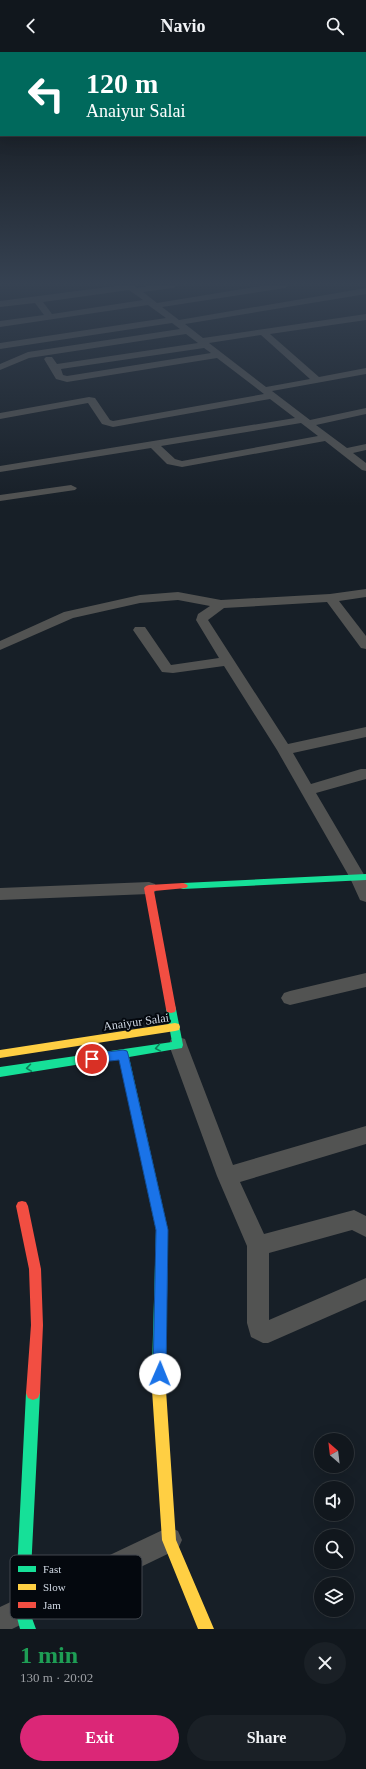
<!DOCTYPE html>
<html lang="en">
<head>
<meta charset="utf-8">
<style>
	body { margin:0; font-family:"Times New Roman",serif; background:#1a2026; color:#f1f3f6; height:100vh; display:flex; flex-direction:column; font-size:15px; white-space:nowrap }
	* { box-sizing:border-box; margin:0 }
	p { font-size:13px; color:#9c9fa4 }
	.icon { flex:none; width:22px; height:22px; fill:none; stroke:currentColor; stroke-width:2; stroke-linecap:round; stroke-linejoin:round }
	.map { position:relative; height:1577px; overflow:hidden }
	.drawer { display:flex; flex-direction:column; background:#11171d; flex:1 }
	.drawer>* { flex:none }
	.guide { position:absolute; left:0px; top:0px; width:366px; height:84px; box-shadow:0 4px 16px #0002,0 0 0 1px #30363b; background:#00695c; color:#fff; overflow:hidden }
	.needle { width:26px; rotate:332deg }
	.fabs { position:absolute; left:314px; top:1381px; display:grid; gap:8px }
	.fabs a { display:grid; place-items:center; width:40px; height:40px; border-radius:50%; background:#11171d; box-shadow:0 4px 16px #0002,0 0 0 1px #30363b; font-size:20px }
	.pin { position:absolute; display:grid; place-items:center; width:34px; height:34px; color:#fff; margin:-17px; border:2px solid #fff; border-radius:50%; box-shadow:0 1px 4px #0007 }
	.me { position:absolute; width:44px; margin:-22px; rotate:1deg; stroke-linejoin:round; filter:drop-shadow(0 0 3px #0008) }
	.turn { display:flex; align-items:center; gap:14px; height:84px; padding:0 20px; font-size:18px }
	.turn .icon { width:52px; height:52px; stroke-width:2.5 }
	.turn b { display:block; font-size:28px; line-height:34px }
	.round { display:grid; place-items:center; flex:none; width:42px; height:42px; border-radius:21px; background:#1a2026 }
	.headline { display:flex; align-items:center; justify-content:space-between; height:68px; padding:0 20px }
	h1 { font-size:24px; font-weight:700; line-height:30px; color:#1e9e55 }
	.cta { display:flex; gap:8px; margin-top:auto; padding:8px 20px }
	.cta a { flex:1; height:46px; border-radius:24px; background:#db2777; color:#fff; font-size:16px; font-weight:700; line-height:46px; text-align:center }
	.cta a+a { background:#1a2026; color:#f1f3f6 }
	header { display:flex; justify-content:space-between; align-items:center; height:52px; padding:0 20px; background:#11171d; font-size:18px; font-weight:700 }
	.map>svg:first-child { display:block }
</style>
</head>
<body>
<header><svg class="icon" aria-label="back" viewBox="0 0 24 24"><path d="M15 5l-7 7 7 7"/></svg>Navio<svg class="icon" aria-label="search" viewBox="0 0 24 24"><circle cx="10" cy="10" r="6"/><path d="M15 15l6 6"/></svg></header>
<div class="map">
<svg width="366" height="1577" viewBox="0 0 366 1577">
	<rect width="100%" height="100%" fill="#171f27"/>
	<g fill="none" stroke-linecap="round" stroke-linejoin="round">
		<path fill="#525352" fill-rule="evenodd" d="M123 233H134L137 236 154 233H177L173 236 143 240 157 251 267 233H289L285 236 162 255 179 268 366 236V242L185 272 203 286 366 262V268L270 282 319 325 366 316V322L272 339 310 368 366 356V362L316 373 347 396 366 392V398L353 401 366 411V419L362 418 325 389 182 415 167 412 151 396 0 420V414L295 366 270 347 113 375 102 372 88 351 0 367V361L89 345 95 346 110 368 113 369 264 342 217 306 67 330 56 327 44 307 46 305H52L57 312 198 291 186 282 29 306 0 318V312L28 300 180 277 172 271 0 297V291L166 266 148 253 0 275V269L44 263 35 251 0 255V249ZM129 238 143 248 52 262 43 250ZM261 283 310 327 266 335 209 291ZM204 296 211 301 67 324 63 323 61 317ZM301 371 318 384 182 409 175 407 161 394Z
			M71 433 77 436 75 438 0 449V443Z
			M366 537V545L339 549 366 584V597L361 596 327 550 224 556 208 568 288 692 366 675V685L293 701 311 732 361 717H366V727L316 741 366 826V850L360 848 350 826 277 698 224 614 173 621 162 620 133 578 135 575H145L171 613 219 606 196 568 198 562 210 554 178 548 140 551 73 566 0 598V589L64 560 140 543 178 540 221 548 330 542Z
			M149 830 155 832 157 836 155 840 149 842 0 848V836Z
			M366 921V935L290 953 284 951 281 946 284 941 290 939Z
			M178 985 185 987 187 993 233 1113 366 1074V1092L240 1130 264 1182 354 1158 366 1164V1185L352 1178 269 1201V1268L366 1226V1248L268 1291H263L251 1285 247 1271V1194L217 1124 169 993 171 987Z
			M169 1475 178 1479 182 1488 178 1497 12 1577H0V1555Z"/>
		<path fill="#16e098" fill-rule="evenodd" d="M366 822V828L183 837 180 836 178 834 180 832 183 831Z
			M171 953 175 954 176 957 183 993 182 996 129 1005 168 1178 166 1317 164 1322 159 1324 154 1322 152 1317 156 1178 119 1006 0 1025V1015L172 990 166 957 167 954Z
			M33 1334 38 1336 40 1341 29 1558 36 1577H20L15 1558 26 1341 28 1336Z"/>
		<path fill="#ffcf43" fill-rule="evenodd" d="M175 971 179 972 180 975 179 978 175 979 0 1006V998Z
			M159 1310 164 1312 166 1317V1338L176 1488 214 1577H198L162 1488 152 1338V1317L154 1312Z"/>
		<path fill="#f24e42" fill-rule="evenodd" d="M183 831 186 832 188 834 186 836 154 839 176 957 175 960 171 961 167 960 166 957 144 836 146 834 149 833Z
			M22 1149 26 1150 28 1154 41 1217 43 1273 40 1341 38 1346 33 1348 28 1346 26 1341 31 1273 29 1217 16 1154 18 1150Z"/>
	</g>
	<defs><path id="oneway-chevron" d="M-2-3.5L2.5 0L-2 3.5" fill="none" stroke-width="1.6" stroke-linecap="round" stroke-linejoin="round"/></defs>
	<g stroke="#0e7f5a">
		<use href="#oneway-chevron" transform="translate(158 996) rotate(170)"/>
		<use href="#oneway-chevron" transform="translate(29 1016) rotate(172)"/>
	</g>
	<linearGradient id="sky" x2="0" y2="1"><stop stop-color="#0d1115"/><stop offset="0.51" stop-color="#364252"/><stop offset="1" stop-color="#364252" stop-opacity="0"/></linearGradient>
	<rect width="366" height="454" fill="url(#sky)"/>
	<path fill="#1a73e8" stroke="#114b97" d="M123 998 127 999 128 1002 168 1178 166 1322 164 1327 160 1329 155 1327 153 1322 156 1178 119 1008 92 1011 88 1010 87 1007 88 1003 92 1002Z"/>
	<g text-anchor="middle" stroke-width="4" stroke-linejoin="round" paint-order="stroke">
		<g font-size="12" fill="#d1d9e4" stroke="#04080e">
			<text transform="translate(136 970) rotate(-8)" y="4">Anaiyur Salai</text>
		</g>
	</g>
	<rect x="10" y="1503" width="132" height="64" rx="6" fill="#04080e" stroke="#42474e" stroke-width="1"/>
	<rect x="18" y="1514" width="18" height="6" fill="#16e098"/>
	<rect x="18" y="1532" width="18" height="6" fill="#ffcf43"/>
	<rect x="18" y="1550" width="18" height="6" fill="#f24e42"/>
	<g font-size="11" fill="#d1d9e4">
		<text x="43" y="1521">Fast</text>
		<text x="43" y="1539">Slow</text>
		<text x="43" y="1557">Jam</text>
	</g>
</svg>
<div class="fabs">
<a><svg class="needle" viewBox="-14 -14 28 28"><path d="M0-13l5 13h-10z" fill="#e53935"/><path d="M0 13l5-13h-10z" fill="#9c9fa4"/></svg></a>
<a><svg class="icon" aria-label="sound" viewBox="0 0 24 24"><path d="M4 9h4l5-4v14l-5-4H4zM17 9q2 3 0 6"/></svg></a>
<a><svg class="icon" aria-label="search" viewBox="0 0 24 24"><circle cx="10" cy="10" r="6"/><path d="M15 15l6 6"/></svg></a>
<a><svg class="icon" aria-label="layers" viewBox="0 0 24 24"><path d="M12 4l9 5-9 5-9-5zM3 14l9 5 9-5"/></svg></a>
</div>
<div class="pin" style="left:92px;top:1007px;background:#d93025"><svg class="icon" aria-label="arrive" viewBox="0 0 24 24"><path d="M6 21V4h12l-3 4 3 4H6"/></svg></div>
<svg class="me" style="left:160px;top:1322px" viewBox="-20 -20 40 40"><circle r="19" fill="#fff"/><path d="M0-13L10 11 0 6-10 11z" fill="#1a73e8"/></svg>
<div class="guide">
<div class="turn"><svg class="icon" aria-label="left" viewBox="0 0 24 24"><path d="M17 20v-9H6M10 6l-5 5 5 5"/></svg><div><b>120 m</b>Anaiyur Salai</div></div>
</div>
</div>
<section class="drawer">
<div class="headline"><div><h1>1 min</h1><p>130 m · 20:02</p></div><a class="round"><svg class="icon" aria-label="close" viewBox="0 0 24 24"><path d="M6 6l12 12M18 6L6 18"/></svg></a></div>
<div class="cta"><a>Exit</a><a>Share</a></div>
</section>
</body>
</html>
